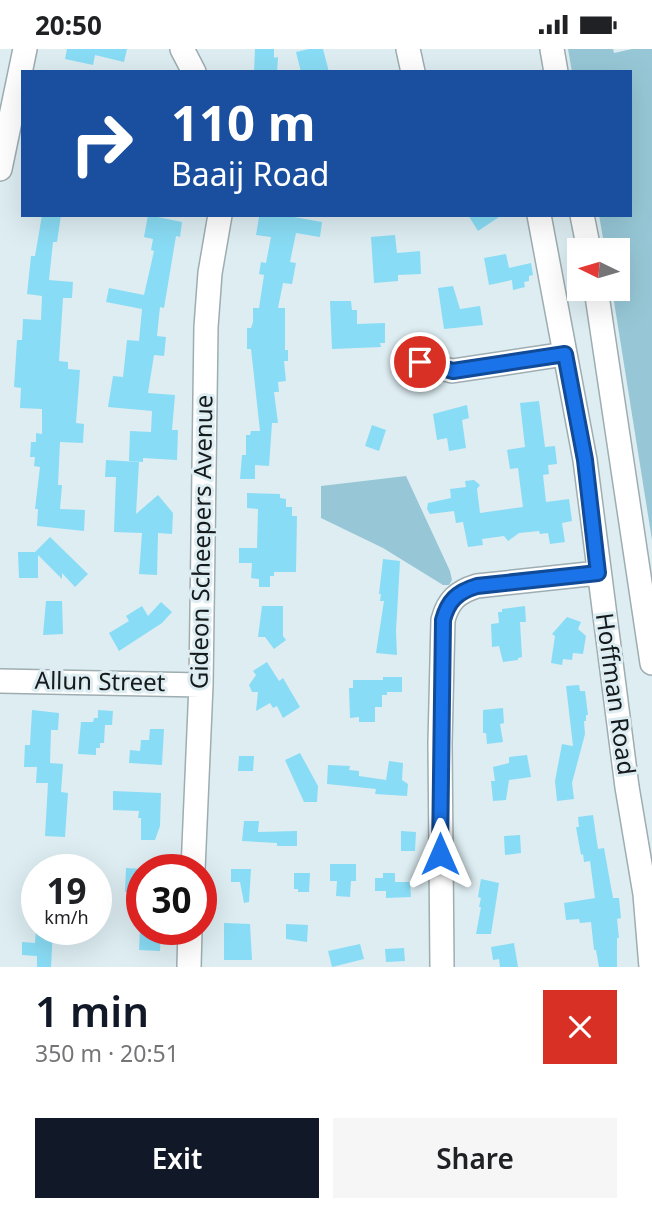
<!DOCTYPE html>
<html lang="en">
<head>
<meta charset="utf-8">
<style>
	body { margin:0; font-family:"Noto Sans",sans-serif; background:#f6f6f6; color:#202124; height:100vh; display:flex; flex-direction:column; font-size:26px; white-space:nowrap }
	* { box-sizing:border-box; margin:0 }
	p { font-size:23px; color:#757577 }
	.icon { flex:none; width:38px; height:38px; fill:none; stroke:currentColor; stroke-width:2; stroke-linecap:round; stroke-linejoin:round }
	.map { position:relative; height:918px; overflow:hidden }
	.drawer { display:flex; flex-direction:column; background:#fff; flex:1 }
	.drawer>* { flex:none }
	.hud { position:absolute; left:21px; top:21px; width:611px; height:147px; border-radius:0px; box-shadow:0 7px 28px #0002; background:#1a4fa0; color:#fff; overflow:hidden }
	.needle { width:46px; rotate:275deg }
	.tools { position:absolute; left:567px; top:189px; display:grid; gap:14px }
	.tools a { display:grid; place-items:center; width:63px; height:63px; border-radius:0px; background:#fff; box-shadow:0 7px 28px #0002; font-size:35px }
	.speed { position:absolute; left:21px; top:805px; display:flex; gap:14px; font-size:35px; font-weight:700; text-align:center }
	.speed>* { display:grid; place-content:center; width:91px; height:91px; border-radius:50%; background:#fff; box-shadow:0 7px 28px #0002; line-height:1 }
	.speed small { font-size:18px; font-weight:400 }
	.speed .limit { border:10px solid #d22; background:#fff; color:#111 }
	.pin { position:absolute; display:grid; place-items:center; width:60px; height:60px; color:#fff; margin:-30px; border:4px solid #fff; border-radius:50%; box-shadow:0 2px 7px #0007 }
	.me { position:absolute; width:77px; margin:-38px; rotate:0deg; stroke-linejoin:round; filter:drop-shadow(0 0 5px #0008) }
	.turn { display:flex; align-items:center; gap:24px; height:147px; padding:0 35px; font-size:32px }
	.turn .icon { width:91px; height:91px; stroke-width:2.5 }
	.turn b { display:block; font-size:49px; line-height:60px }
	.round { display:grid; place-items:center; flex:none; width:74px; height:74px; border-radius:0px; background:#f6f6f6 }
	.headline { display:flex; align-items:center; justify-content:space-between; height:119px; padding:0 35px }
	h1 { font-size:42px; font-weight:600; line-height:52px; color:#111827 }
	.primary-button { display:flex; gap:14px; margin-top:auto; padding:14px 35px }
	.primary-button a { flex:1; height:80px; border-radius:0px; background:#111827; color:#fff; font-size:28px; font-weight:600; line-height:80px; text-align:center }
	.primary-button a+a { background:#f6f6f6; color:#202124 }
	.status { display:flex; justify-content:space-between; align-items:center; height:49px; padding:0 35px; background:#fff; direction:ltr }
	.status svg { height:19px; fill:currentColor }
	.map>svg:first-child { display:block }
</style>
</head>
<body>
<div class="status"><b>20:50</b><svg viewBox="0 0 49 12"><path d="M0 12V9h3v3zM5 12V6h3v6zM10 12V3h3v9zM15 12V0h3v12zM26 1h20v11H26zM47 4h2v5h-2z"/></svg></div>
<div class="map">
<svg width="652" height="918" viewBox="0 0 652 918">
	<rect width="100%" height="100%" fill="#ddedf2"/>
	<path fill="#97c7d6" d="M568 0H613L614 4 632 0H652V491L612 240H618V201H605L599 166H630V23H572Z
		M406 427 450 522 452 531 449 536H443L383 499 321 469V437Z"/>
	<path fill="#89dcf5" d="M67 0H127L124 13 95 6 93 16 65 10Z
		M255 0H274V9L278 8 277 23H254Z
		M309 0H323L329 23H301L296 3Z
		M42 166H61L57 193H53L49 231 73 233 72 249H63L59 312 68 313V320L80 321 76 374 84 375 83 394 60 393 58 436H62L60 460 85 461 84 482 37 477 38 460H35L40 418 34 417 35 408H30L31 393H36V384L42 385V360L20 359 21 339 14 338 17 291H22L23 270 41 271 42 247 27 245 31 207H35Z
		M148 166 182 173 180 188 176 187 164 259 160 258 157 287 166 288 164 307 154 306 148 344 175 346 172 381H178L177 411 143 409V413L129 412 130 382 151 383 152 362 108 358 113 327 123 328 127 291 139 292 142 260 106 253 109 239 144 246 154 202 151 201 153 190 144 188Z
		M263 166H295L294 168 322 173 320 188 296 184 290 213 296 214 292 235 283 234 278 259H285V301H288V312H284L286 332 278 333 279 343H274L278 374H272L269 417 255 416V430H240L242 406H246V386H250L251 382H260L251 300H247V279H251L253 273V259H259L264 226 259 225 261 213 266 214 271 188 256 186 259 168Z
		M468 166H502L478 182Z
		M395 186 397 204 420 202 421 225 398 226V232L374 234 371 188Z
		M506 205 509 219 531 214 533 226 529 227V232L524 233 525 238 513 241 512 231 489 236 484 209Z
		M453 237 460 260 480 257 483 276 444 280 438 239Z
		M330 252H351L352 261H357V275L385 274V294H380L381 298 332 300Z
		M539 352 545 398 555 397 557 415 548 416 549 425 543 426 546 453 569 450 572 472 562 474 565 493 550 495 548 484 540 485 539 482 519 484 508 492 504 487 482 490 483 496 468 498 463 473 456 474 454 462 430 465 427 460 428 454 451 449 450 440 466 438 465 432 474 431 480 436 477 440 480 464 523 458 518 419 510 420 507 401 525 398 520 354Z
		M467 356 469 369 462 371 466 399 449 402 447 389 437 391 433 365Z
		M372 376 386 381 379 402 365 397Z
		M106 411 139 413 136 465 158 446 173 464 172 485 158 484 157 526 139 525 142 484 114 483 116 428H105Z
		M247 444 280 445V449L286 450V458H292V467H297L296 523H274V527H270V538H259V530L251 529 252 514H239V499H257L258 460 247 459Z
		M50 488 88 525 75 538 62 524V530L38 506V529H19L18 503H35Z
		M383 510 400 512 396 582 397 606 376 604 384 552H380L381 545H379Z
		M46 552H62L63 585 43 586Z
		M161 553 172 563 162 574 119 602 109 584 129 572 126 567 142 557 148 567Z
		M262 557H283V587L286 591 274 600 265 588H258Z
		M525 557 526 573H520L522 608 518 609V611L503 613 499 597 492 598 491 575 499 574 498 563H502V560Z
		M567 568 581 573 578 580 586 587 583 605 573 604 572 611 563 610 562 616 551 614 555 587 552 585Z
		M267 613 279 632 283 629 300 658 283 669 277 657 273 659 270 654 256 662 258 643H252L249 636 256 626 253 622Z
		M383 628H402V643H387V646H382V658H375V673H359V668L350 669 349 639H353V631H383Z
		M579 636 580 642H585L588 666H586V672H584L585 685 572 734 574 750 557 752 555 732 562 695 573 697 566 637Z
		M503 659 504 674 500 675 503 693 487 695 486 684H483V661Z
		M32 661 59 664 58 681H51L50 714 63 715 61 743 68 744 65 788 45 787 48 734H36L37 718H24L25 696H30Z
		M98 661 113 662 112 676H105L104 694H100V699H96V706L78 705 81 673H93L94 669H98Z
		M150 680H164L162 716 129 714 130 701 140 702 141 691H149Z
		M300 704 318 737 317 753H304L285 711Z
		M527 706 531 728 509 731 506 751 493 752 491 732H495L493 718 509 714V708Z
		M239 707H254L253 722H238Z
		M389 712 403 714 402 731 408 735 407 747 375 745 376 740 327 735 328 716 350 717 349 721 359 722V727L386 731Z
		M113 742 161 744 160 777 155 791H141V769H138L139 762 113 761Z
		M593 766 598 800 604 799 613 849H619L621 869 617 870 619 889H617V918H599L596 901H594L591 873 580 874 579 870 566 871 564 854 595 849 590 812 584 813 583 805 581 806 576 778H579L578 768Z
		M244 772H259L258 783 297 782V797H277V794L242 792Z
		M401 782 416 783 415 802H401Z
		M520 786 521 804 505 806 504 787Z
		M330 815H356V832H351L350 848 336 847 337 832H330Z
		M126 819 142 820V844L125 843Z
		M231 820H251L249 853 244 854 240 833H231Z
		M294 824H310L309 843H298V840H294Z
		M383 824H395V833H410L411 848 386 849V842H375V829H383Z
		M481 830 499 834 491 885H476L481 858H479L481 849 478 848Z
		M224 874 250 875 252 911H224Z
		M286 875 308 876 307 893 286 890Z
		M36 880H53L51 918H37V907L22 906V893L35 894Z
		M140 880H161L160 902 139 901Z
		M514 894 518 918H500L499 910 493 911 491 898Z
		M360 895 364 910 332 918 328 902Z
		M404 899 405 912 386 913 385 900Z"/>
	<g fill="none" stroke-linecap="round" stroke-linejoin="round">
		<defs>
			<path id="minor" d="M182 0 194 23
				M408 0 413 23
				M552 0 556 23
				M0 120 25 0
				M539 166 585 411 627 738 645 845 651 918
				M582 166 589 201
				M596 240 652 614
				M420 313 452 322 565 305
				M0 632 201 636
				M193 821 201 636 206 278 210 224 220 166
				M189 918 190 880
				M442 918 440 694 443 571C448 552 457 543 477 537L598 524"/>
		</defs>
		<use href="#minor" stroke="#9eadb1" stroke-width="26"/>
		<use href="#minor" stroke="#fff" stroke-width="23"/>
	</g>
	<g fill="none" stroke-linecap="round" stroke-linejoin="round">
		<defs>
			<path id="route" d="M420 313 453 322 565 305 585 411 598 524 477 537C457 543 448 552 443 571L440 805"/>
		</defs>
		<use href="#route" stroke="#114b97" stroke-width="18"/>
		<use href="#route" stroke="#1a73e8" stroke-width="12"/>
	</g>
	<g text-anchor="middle" stroke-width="6" stroke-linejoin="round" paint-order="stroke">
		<g font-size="24" fill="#151a1c" stroke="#ddedf2">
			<text transform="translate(202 493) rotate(-89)" y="8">Gideon Scheepers Avenue</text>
			<text transform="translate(100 633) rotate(1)" y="8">Allun Street</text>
			<text transform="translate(615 645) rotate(82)" y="8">Hoffman Road</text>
		</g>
	</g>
</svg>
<div class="tools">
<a><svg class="needle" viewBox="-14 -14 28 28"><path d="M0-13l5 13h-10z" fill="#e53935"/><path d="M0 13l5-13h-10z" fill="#757577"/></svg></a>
</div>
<div class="speed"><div>19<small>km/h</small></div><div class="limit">30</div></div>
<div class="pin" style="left:420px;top:313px;background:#d93025"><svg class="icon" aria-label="arrive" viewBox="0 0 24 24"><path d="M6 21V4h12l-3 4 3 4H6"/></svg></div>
<svg class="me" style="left:440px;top:805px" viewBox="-20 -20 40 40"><path d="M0-17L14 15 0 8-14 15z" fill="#1a73e8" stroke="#fff" stroke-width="4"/></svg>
<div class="hud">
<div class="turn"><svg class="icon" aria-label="right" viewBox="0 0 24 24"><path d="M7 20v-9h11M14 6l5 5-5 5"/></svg><div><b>110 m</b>Baaij Road</div></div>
</div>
</div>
<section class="drawer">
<div class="headline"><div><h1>1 min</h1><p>350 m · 20:51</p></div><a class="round" style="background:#d93025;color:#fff"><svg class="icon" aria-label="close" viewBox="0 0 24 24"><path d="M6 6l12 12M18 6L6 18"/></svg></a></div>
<div class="primary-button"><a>Exit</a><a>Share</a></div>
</section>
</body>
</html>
